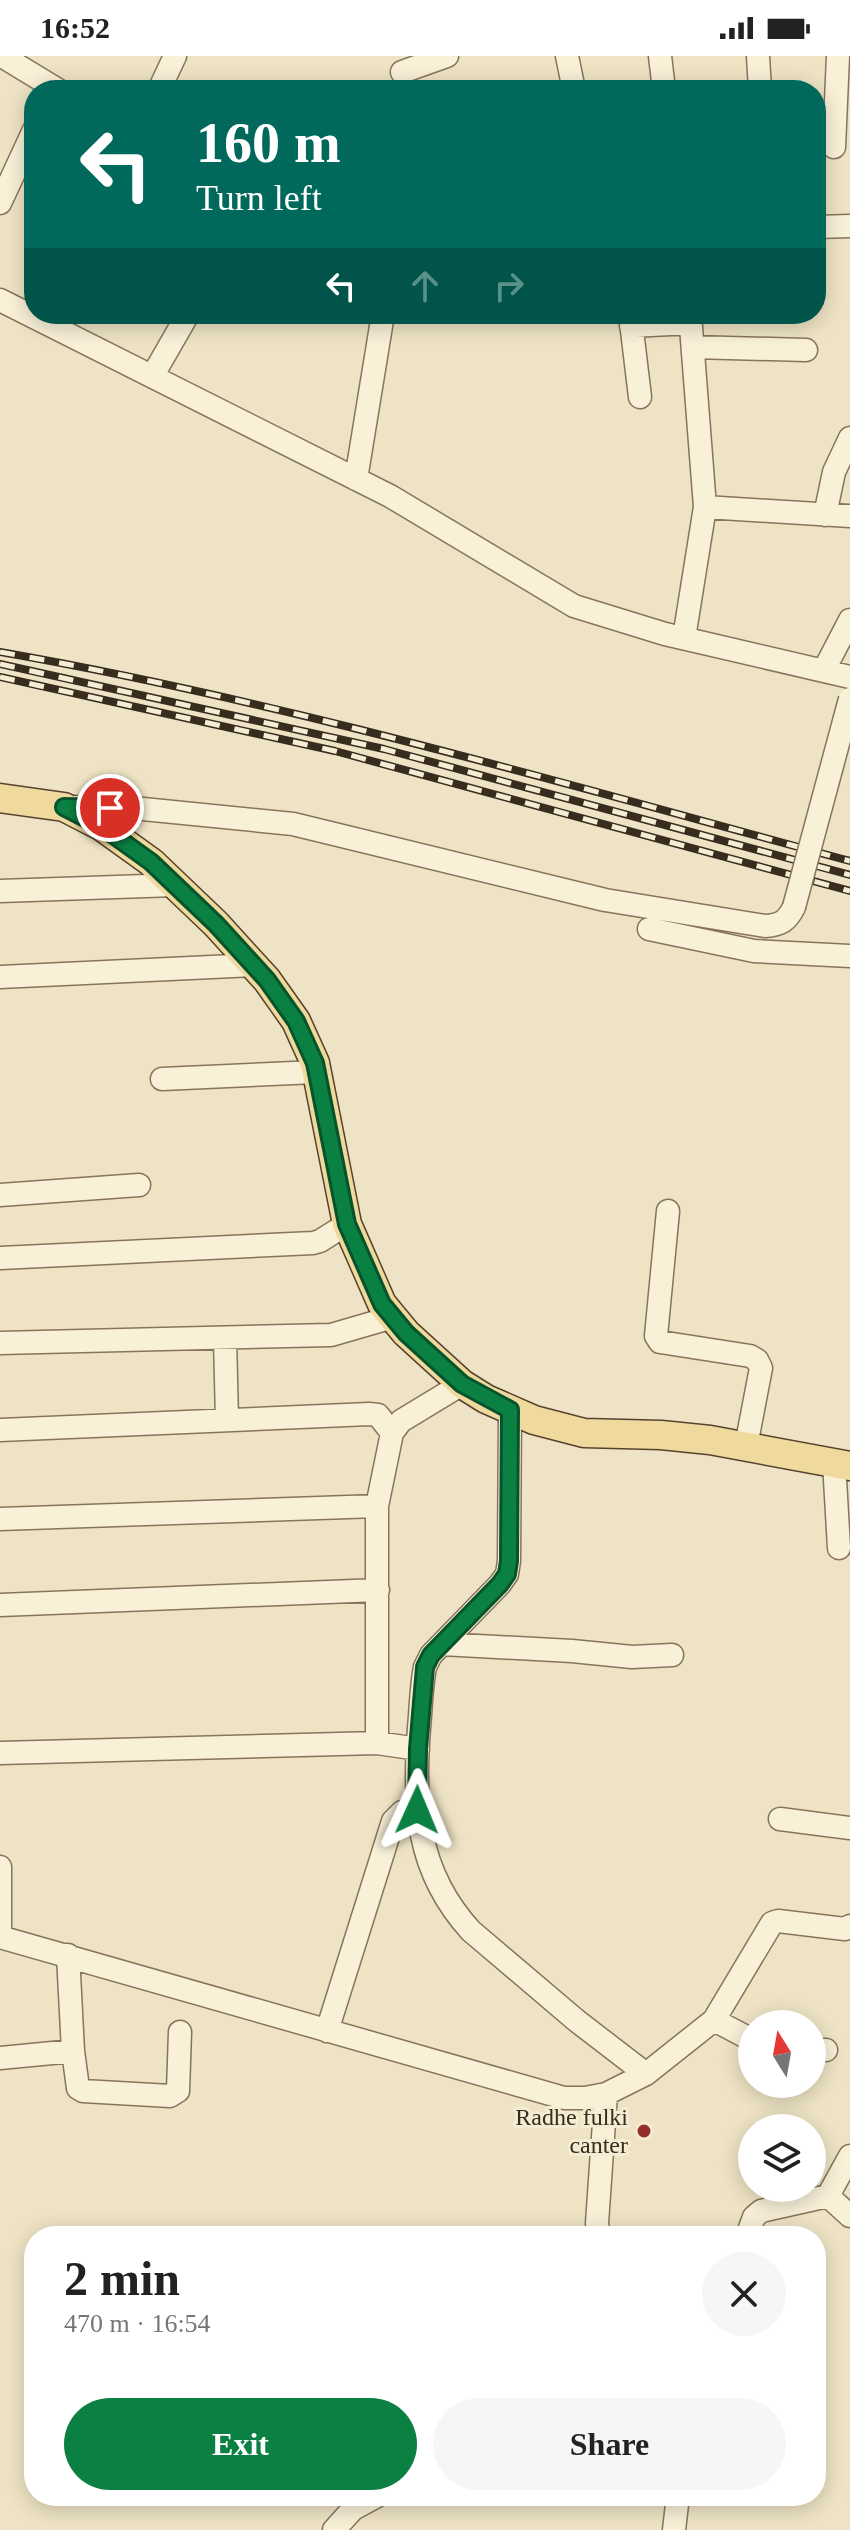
<!DOCTYPE html>
<html lang="en">
<head>
<meta charset="utf-8">
<style>
	body { margin:0; font-family:Georgia,serif; background:#f6f6f6; color:#222; height:100vh; display:flex; flex-direction:column; font-size:30px; white-space:nowrap }
	* { box-sizing:border-box; margin:0 }
	p { font-size:26px; color:#767676 }
	.icon { flex:none; width:44px; height:44px; fill:none; stroke:currentColor; stroke-width:2; stroke-linecap:round; stroke-linejoin:round }
	.map { position:relative; flex:1; overflow:hidden }
	.side { position:absolute; left:24px; top:2170px; width:802px; height:280px; display:flex; flex-direction:column; background:#fff; border-radius:32px; box-shadow:0 4px 20px #0003 }
	.side>* { flex:none }
	.top-card { position:absolute; left:24px; top:24px; width:802px; height:244px; border-radius:32px; box-shadow:0 4px 20px #0003; background:#00695c; color:#fff; overflow:hidden }
	.needle { width:52px; rotate:349deg }
	.buttons { position:absolute; left:738px; top:1954px; display:grid; gap:16px }
	.buttons a { display:grid; place-items:center; width:88px; height:88px; border-radius:50%; background:#fff; box-shadow:0 4px 20px #0003; font-size:40px }
	.pin { position:absolute; display:grid; place-items:center; width:68px; height:68px; color:#fff; margin:-34px; border:4px solid #fff; border-radius:50%; box-shadow:0 2px 8px #0007 }
	.me { position:absolute; width:88px; margin:-44px; rotate:1deg; stroke-linejoin:round; filter:drop-shadow(0 0 6px #0008) }
	.turn { display:flex; align-items:center; gap:28px; height:168px; padding:0 40px; font-size:36px }
	.turn .icon { width:104px; height:104px; stroke-width:2.5 }
	.turn b { display:block; font-size:56px; line-height:68px }
	.lanes { display:flex; align-items:center; height:76px; padding:0 40px; background:#0003; justify-content:center; gap:40px; direction:ltr }
	.lanes .off { opacity:.35 }
	.round { display:grid; place-items:center; flex:none; width:84px; height:84px; border-radius:42px; background:#f6f6f6 }
	.overview { display:flex; align-items:center; justify-content:space-between; height:136px; padding:0 40px }
	h1 { font-size:48px; font-weight:700; line-height:60px }
	.cta { display:flex; gap:16px; margin-top:auto; padding:16px 40px }
	.cta a { flex:1; height:92px; border-radius:48px; background:#0b8043; color:#fff; font-size:32px; font-weight:700; line-height:92px; text-align:center }
	.cta a+a { background:#f6f6f6; color:#222 }
	.status { display:flex; justify-content:space-between; align-items:center; height:56px; padding:0 40px; background:#fff; direction:ltr }
	.status svg { height:22px; fill:currentColor }
	.map>svg:first-child { display:block }
</style>
</head>
<body>
<div class="status"><b>16:52</b><svg viewBox="0 0 49 12"><path d="M0 12V9h3v3zM5 12V6h3v6zM10 12V3h3v9zM15 12V0h3v12zM26 1h20v11H26zM47 4h2v5h-2z"/></svg></div>
<div class="map">
<svg width="850" height="2474" viewBox="0 0 850 2474">
	<rect width="100%" height="100%" fill="#eee3c4"/>
	<g fill="none" stroke-linecap="round" stroke-linejoin="round">
		<defs>
			<path id="minor" d="M2 0 58 34
				M567 0 574 34
				M660 0 664 34
				M758 0 760 34
				M402 16 447 0
				M159 34 175 0
				M834 91 838 0
				M0 147 34 74
				M816 171 850 170
				M0 244 390 440 574 550 665 578 850 621
				M630 258 640 341
				M631 270 691 267
				M693 291 806 294
				M153 319 188 258
				M356 423 383 258
				M705 451 850 460
				M825 459 834 416 850 382
				M684 582 705 451 690 258
				M824 614 850 564
				M69 751 133 752 293 768 605 844 765 870C781 869 787 865 794 851
				M0 835 175 829
				M649 873 754 895 850 900
				M0 921 254 909
				M162 1023 316 1016
				M0 1139 139 1129
				M668 1155 656 1280 660 1286 750 1300 757 1304 761 1312 746 1390
				M0 1202 313 1187 320 1185 347 1168
				M225 1283 227 1364
				M0 1287 331 1279 393 1261
				M510 1354 509 1505 507 1518 500 1528 431 1599 425 1611C421 1631 421 1652 419 1672 413 1749 416 1815 471 1875L577 1965 646 2018
				M0 1374 369 1358 378 1359 392 1377
				M834 1406 839 1492
				M0 1463 377 1450
				M0 1549 378 1534
				M442 1588 572 1595 632 1601 672 1599
				M377 1687V1450L392 1377 401 1365 462 1328
				M0 1697 377 1687 418 1693
				M780 1763 850 1772
				M0 1811V1881
				M0 1881 564 2042H585L606 2038 646 2018 714 1964 772 1867 778 1865 845 1873 850 1870
				M68 1899 73 1995 78 2032 83 2035 170 2040 178 2035 180 1976
				M714 1964 752 1984
				M327 1975 393 1765 402 1756 417 1754
				M812 1994H826
				M0 2002 73 1995
				M828 2140 850 2100
				M599 2180 597 2167 606 2038
				M747 2180 754 2161 761 2155 828 2140 850 2160
				M334 2474 353 2453 377 2440
				M674 2474 678 2440"/>
			<path id="major" d="M0 742 64 751 101 770 151 806 216 868 267 924 296 965 315 1007 347 1168 382 1248 406 1277 462 1328 486 1343 534 1364 584 1377 661 1379 710 1384 850 1410"/>
		</defs>
		<use href="#minor" stroke="#88745b" stroke-width="25"/>
		<use href="#major" stroke="#56422f" stroke-width="31"/>
		<use href="#minor" stroke="#f8f0d7" stroke-width="22"/>
		<use href="#major" stroke="#f0d99c" stroke-width="28"/>
		<defs>
			<path id="rail" d="M0 596C288 646 568 729 850 805
				M0 608 384 693 850 819
				M0 621 335 695 850 835"/>
		</defs>
		<use href="#rail" stroke="#382c1e" stroke-width="8"/>
		<use href="#rail" stroke="#f5edd3" stroke-width="5" stroke-dasharray="15" stroke-linecap="butt"/>
		<defs>
			<path id="minor-bridge" d="M794 851 850 643"/>
		</defs>
		<use href="#minor-bridge" stroke="#88745b" stroke-width="25" stroke-linecap="butt"/>
		<use href="#minor-bridge" stroke="#f8f0d7" stroke-width="22"/>
	</g>
	<g fill="none" stroke-linecap="round" stroke-linejoin="round">
		<defs>
			<path id="route" d="M110 752 64 751 101 770 151 806 216 868 267 924 296 965 315 1007 347 1168 382 1248 406 1277 462 1328 510 1354 509 1505 507 1518 500 1528 431 1599 425 1611 418 1693 417 1754"/>
		</defs>
		<use href="#route" stroke="#07532c" stroke-width="20"/>
		<use href="#route" stroke="#0b8043" stroke-width="14"/>
	</g>
	<circle fill="#962f2b" stroke="#f5edd3" stroke-width="3" cx="644" cy="2075" r="8"/>
	<g text-anchor="middle" stroke-width="6" stroke-linejoin="round" paint-order="stroke">
		<g font-size="24" fill="#382c1e" stroke="#f5edd3" text-anchor="end">
			<text x="628" y="2069">Radhe fulki<tspan x="628" dy="28">canter</tspan></text>
		</g>
	</g>
</svg>
<div class="buttons">
<a><svg class="needle" viewBox="-14 -14 28 28"><path d="M0-13l5 13h-10z" fill="#e53935"/><path d="M0 13l5-13h-10z" fill="#767676"/></svg></a>
<a><svg class="icon" aria-label="layers" viewBox="0 0 24 24"><path d="M12 4l9 5-9 5-9-5zM3 14l9 5 9-5"/></svg></a>
</div>
<div class="pin" style="left:110px;top:752px;background:#d93025"><svg class="icon" aria-label="arrive" viewBox="0 0 24 24"><path d="M6 21V4h12l-3 4 3 4H6"/></svg></div>
<svg class="me" style="left:417px;top:1754px" viewBox="-20 -20 40 40"><path d="M0-17L14 15 0 8-14 15z" fill="#0b8043" stroke="#fff" stroke-width="4"/></svg>
<div class="top-card">
<div class="turn"><svg class="icon" aria-label="left" viewBox="0 0 24 24"><path d="M17 20v-9H6M10 6l-5 5 5 5"/></svg><div><b>160 m</b>Turn left</div></div>
<div class="lanes"><svg class="icon" aria-label="left" viewBox="0 0 24 24"><path d="M17 20v-9H6M10 6l-5 5 5 5"/></svg><svg class="icon off" aria-label="ahead" viewBox="0 0 24 24"><path d="M12 20V5M6 11l6-6 6 6"/></svg><svg class="icon off" aria-label="right" viewBox="0 0 24 24"><path d="M7 20v-9h11M14 6l5 5-5 5"/></svg></div>
</div>
<section class="side">
<div class="overview"><div><h1>2 min</h1><p>470 m · 16:54</p></div><a class="round"><svg class="icon" aria-label="close" viewBox="0 0 24 24"><path d="M6 6l12 12M18 6L6 18"/></svg></a></div>
<div class="cta"><a>Exit</a><a>Share</a></div>
</section>
</div>
</body>
</html>
